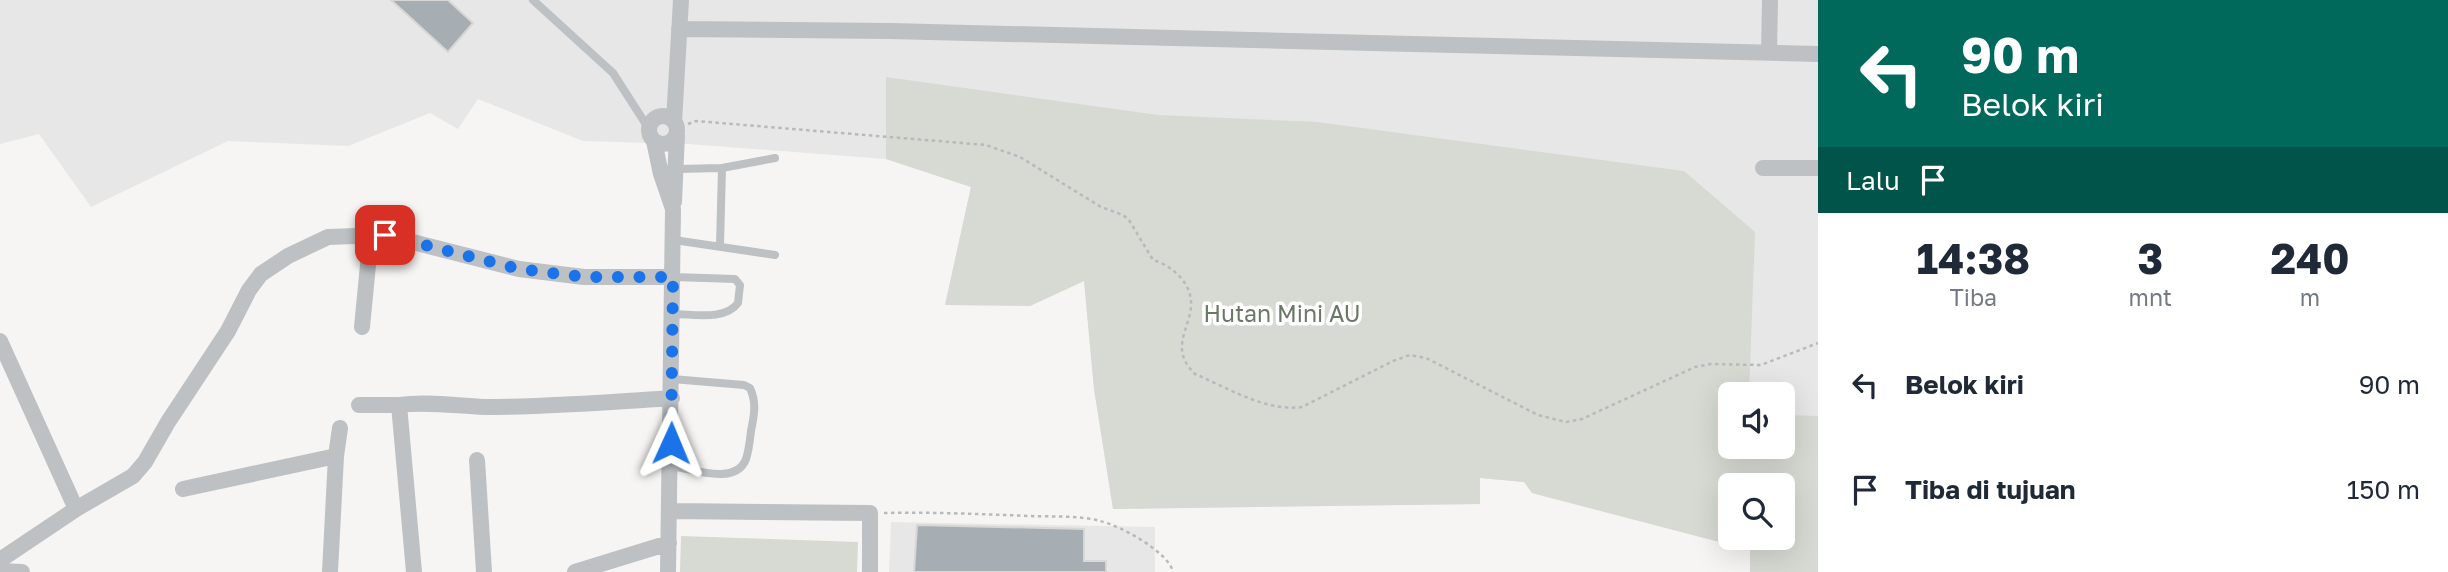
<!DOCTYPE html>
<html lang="id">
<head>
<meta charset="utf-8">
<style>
	body { margin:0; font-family:"Golos Text",sans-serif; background:#f2f2f3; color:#1f2937; height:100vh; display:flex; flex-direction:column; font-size:26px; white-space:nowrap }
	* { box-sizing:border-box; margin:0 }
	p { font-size:23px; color:#747a83 }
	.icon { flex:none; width:38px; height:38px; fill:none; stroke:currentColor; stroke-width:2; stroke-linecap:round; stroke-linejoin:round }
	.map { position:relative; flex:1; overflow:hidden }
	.panel { display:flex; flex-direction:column; background:#fff; width:630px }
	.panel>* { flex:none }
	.guide { background:#00695c; color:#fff; overflow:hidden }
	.controls { position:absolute; left:1718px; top:382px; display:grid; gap:14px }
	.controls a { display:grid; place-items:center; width:77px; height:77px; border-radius:10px; background:#fff; box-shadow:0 7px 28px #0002; font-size:35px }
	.pin { position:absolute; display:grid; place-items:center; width:60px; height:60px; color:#fff; margin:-30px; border-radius:14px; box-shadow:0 4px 10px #0006 }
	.me { position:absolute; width:77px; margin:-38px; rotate:1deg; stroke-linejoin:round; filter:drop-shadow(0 0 5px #0008) }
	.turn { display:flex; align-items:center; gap:24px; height:147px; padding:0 28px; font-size:32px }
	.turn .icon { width:91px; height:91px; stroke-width:2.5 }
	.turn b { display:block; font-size:49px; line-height:60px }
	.then { display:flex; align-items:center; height:66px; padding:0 28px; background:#0003; gap:14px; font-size:26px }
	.eta { display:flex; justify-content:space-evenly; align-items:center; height:119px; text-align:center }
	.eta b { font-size:42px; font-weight:700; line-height:49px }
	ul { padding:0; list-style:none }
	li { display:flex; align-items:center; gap:21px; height:105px; padding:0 28px }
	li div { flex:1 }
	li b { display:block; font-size:26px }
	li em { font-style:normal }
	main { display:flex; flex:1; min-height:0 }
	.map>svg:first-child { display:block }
</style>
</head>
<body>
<main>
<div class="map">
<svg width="1818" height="572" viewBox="0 0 1818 572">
	<rect width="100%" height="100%" fill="#f6f5f3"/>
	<path fill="#e6e7e6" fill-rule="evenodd" d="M0 0H1818V572H1750V550L1532 493 1524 482 1480 478V504L1113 509 1094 389 1084 281 1030 306 945 305 971 187 886 159 688 144 583 141 478 99 458 129 430 113 348 146 228 141 91 207 39 134 0 144ZM1731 394H1783V446H1731ZM1731 485H1783V537H1731Z
		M891 522 1155 527V572H889Z"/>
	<path fill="#d6dad2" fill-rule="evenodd" d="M886 77 1158 115 1317 122 1684 171 1755 232 1749 394H1731V446H1783V415L1818 416V572H1750V550L1532 493 1524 482 1480 478V504L1113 509 1094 389 1084 281 1030 306 945 305 971 187 886 159ZM1731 485H1783V537H1731Z
		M681 536 858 542 857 572H680Z"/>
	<path fill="#a7aeb3" stroke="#d7d7d5" stroke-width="2" d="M391 0H448L473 23 448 52Z
		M917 525 1084 529V561H1106V572H914Z"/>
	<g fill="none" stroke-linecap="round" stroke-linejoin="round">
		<path stroke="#b7babc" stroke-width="2.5" stroke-dasharray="3.5 3.5" stroke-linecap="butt" d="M688 124 696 121 986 145 1020 157 1101 207 1123 215 1129 220 1153 260C1173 266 1193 284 1191 307 1190 321 1181 335 1182 350 1183 360 1188 367 1195 374 1228 388 1266 412 1302 407L1393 361 1410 355 1426 358 1538 415 1566 422 1582 419 1695 367 1711 364 1761 365 1818 343
			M884 513C932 512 981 514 1030 516 1052 517 1078 515 1100 521 1119 525 1169 552 1173 572"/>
		<path stroke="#bdc1c4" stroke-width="8" d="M533 0 613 73 649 129
			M677 169 722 168 775 158
			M674 240 775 255
			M720 245 722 168
			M673 277 735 279 740 285 738 303C725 321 693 314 673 314
			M671 466C692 469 736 486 746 459 749 450 750 440 751 431 754 416 757 403 750 388L744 385 672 379"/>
		<path stroke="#bdc1c4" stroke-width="16" d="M679 29 890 31 1818 54
			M1769 52 1770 0
			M649 130a14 14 0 1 1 28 0a14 14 0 1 1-28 0Z
			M674 122 681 0
			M654 141 661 174 673 209 668 572
			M1763 168H1818
			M674 202 677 135
			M362 327 371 234
			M0 341 76 509
			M359 405H399
			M477 460 484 572
			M183 489 336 456
			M670 511 870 513V572
			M0 560 76 509 133 476 145 462 168 422 228 331 249 290 261 274 288 256 328 237 385 235 519 269 584 277H673
			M0 571 22 572
			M330 572 336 456 340 428
			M414 572 399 405C427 401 456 406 484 407 547 407 609 402 672 398
			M575 572 669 543"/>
	</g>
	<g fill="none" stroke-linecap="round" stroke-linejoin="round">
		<path stroke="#1a73e8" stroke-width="12" stroke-dasharray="0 21.6" d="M385 235 519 269 584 277H673L671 443"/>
	</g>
	<g text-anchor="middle" stroke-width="7" stroke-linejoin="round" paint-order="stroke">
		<g font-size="23" fill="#6a7965" stroke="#fff">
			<text x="1282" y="322">Hutan Mini AU</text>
		</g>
	</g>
</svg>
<div class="controls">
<a><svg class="icon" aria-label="sound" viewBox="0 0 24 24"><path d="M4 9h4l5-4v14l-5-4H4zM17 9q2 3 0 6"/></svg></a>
<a><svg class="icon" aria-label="search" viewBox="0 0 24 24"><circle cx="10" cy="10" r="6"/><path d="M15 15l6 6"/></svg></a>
</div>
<div class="pin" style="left:385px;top:235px;background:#d93025"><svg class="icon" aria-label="arrive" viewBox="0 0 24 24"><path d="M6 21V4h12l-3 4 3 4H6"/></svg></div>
<svg class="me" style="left:671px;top:443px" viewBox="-20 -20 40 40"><path d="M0-17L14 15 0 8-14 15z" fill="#1a73e8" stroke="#fff" stroke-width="4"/></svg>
</div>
<section class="panel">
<div class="guide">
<div class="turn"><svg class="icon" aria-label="left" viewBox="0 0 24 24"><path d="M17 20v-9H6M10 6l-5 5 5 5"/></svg><div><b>90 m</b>Belok kiri</div></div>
<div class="then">Lalu<svg class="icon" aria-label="arrive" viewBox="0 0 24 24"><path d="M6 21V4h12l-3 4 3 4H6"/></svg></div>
</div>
<div class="eta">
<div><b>14:38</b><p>Tiba</p></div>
<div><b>3</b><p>mnt</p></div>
<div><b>240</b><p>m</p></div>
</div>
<ul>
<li><svg class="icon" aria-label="left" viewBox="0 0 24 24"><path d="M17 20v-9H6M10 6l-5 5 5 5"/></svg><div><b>Belok kiri</b></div><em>90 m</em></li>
<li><svg class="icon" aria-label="arrive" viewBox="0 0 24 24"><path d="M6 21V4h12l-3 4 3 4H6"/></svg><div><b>Tiba di tujuan</b></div><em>150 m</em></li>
</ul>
</section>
</main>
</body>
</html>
